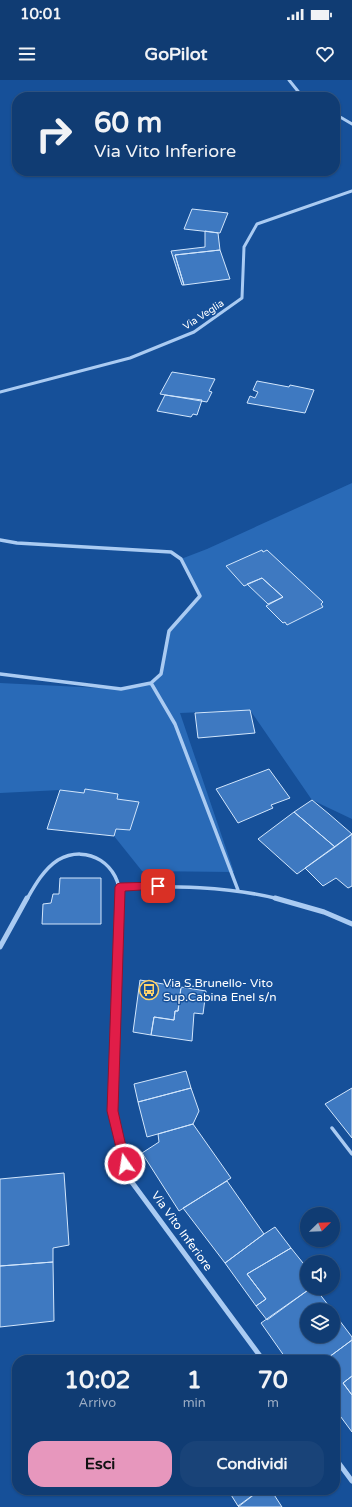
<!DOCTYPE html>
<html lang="it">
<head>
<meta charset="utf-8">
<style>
	body { margin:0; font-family:"Varela Round",sans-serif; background:#194378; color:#f1f3f6; height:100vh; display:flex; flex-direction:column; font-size:15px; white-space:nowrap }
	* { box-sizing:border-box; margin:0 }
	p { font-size:13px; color:#9cadc4 }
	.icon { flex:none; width:22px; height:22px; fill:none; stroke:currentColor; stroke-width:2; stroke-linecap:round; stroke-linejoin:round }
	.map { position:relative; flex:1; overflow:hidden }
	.panel { position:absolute; left:12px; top:1275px; width:328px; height:140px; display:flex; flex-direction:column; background:#103c73; border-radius:16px; box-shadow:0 1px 3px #0004,0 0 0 1px #305685 }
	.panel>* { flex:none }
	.hud { position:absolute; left:12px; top:12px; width:328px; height:84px; border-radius:16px; box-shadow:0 1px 3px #0004,0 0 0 1px #305685; background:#103c73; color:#f1f3f6; overflow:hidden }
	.needle { width:26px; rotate:67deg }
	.buttons { position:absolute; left:300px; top:1127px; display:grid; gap:8px }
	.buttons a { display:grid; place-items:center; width:40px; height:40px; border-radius:50%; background:#103c73; box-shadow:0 1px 3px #0004,0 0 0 1px #305685; font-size:20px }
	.pin { position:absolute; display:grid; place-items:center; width:34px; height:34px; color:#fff; margin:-17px; border-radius:8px; box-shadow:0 2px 6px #0006 }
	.me { position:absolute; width:44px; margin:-22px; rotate:347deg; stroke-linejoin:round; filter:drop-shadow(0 0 3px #0008) }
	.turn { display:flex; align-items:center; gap:14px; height:84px; padding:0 16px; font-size:18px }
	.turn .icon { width:52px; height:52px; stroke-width:2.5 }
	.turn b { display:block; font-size:28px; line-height:34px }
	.eta { display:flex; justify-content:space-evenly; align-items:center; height:68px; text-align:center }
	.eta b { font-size:24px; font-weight:800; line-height:28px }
	.button { display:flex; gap:8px; margin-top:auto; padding:8px 16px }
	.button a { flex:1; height:46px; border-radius:16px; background:#e797bd; color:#111; font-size:16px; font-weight:800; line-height:46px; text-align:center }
	.button a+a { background:#194378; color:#f1f3f6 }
	.status { display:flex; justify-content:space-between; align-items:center; height:28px; padding:0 20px; background:#103c73; direction:ltr }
	.status svg { height:11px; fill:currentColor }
	header { display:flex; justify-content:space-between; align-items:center; height:52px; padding:0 16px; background:#103c73; font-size:18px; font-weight:800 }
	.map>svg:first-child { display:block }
</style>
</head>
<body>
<div class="status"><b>10:01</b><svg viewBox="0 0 49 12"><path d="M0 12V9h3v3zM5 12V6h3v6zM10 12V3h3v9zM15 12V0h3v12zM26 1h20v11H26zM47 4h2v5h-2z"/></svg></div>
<header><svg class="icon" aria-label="menu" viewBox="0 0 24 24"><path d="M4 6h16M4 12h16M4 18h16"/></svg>GoPilot<svg class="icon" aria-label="heart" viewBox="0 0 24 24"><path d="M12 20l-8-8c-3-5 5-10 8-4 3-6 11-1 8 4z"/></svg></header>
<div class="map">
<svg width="352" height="1427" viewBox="0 0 352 1427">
	<rect width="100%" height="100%" fill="#165099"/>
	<path fill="#296ab7" d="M352 403V739L312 720 250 630 180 633 234 792 142 791 114 756 116 749 130 750 139 722 117 719 118 714 85 709 84 713 60 710 0 713V603L121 609 151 603 161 594 169 551 200 516 181 479 207 469Z"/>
	<path fill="#3e79c1" stroke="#d2e6fc" d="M192 129 228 133 220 153 184 149Z
		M205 151 218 153 220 170 175 175 184 205H182L171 171 205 167Z
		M220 170 230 199 184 205 175 175Z
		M172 292 215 299 209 311 212 312 207 322 160 314Z
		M257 301 289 307 290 305 314 310 305 333 247 323 250 316 255 318 258 312 253 310Z
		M165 315 202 320 197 335 193 334 191 337 157 331Z
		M262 470 263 472 267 470 323 522 321 524 323 527 287 545 285 542 283 543 266 526 283 517 262 498 244 506 226 486Z
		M262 498 283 517 268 524 247 504Z
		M250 630 255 653 198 658 195 633Z
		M269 689 290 718 271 725 273 728 238 743 216 709Z
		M85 709 118 714 117 719 139 722 130 750 116 749 114 756 47 749 60 710 84 713Z
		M312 720 329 734 352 754 335 767 294 732Z
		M294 732 335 767 297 794 258 759Z
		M352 754V806L348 808 336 798 323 806 305 788Z
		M60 798H101V844H42L43 824 51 823 53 814H59Z
		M140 900 181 907 178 931H175L174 940 154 937 151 955 133 952Z
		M181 907 206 911 203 934 194 933 192 961 151 955 154 937 174 940 175 931H178Z
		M186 991 191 1008 138 1022 134 1004Z
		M191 1008 199 1031 193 1044 147 1057 138 1022Z
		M352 1008V1058L325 1024Z
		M193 1044 231 1098 179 1131 142 1073 159 1062 158 1054Z
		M64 1093 69 1165 53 1168V1182L0 1186V1099Z
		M227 1101 264 1154 225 1183 183 1128Z
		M275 1147 291 1168 247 1194 266 1219 256 1226 225 1183 264 1154Z
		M291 1168 307 1188V1208H311L267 1240 256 1226 266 1219 247 1194Z
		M53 1182 54 1241 0 1247V1186Z
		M311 1208H315L332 1230H307V1256H333V1232L352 1257V1260L325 1280H287L261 1243Z
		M352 1260V1296L343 1303 352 1315V1352L335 1329V1280H325Z
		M352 1296V1315L343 1303Z
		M228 1410H260L238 1426Z
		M260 1410H271L282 1427H238Z"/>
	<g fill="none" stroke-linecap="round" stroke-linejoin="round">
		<path stroke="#aacbf2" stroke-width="3.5" d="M332 1048 352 1074"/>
		<path stroke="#aacbf2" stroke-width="3" d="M289 0 301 15 305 17
			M335 34 352 44
			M0 312 130 278 194 252 242 218 244 167 257 144 352 111"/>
		<path stroke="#aacbf2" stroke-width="3.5" d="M0 460 17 463 171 472 181 479 200 516 169 551 161 594 151 603 121 609 0 594
			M151 603 175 644 238 810
			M120 807C173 806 227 806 279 819
			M27 819C35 805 44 789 58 780 88 763 121 785 120 819"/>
		<path stroke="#aacbf2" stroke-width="5" d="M120 818 112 1031 128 1097 263 1280
			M275 818 324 832 352 844
			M0 867 27 818
			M335 1378 352 1401"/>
	</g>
	<path fill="#e11d48" stroke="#92132f" d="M158 802 161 803 162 806 161 808 158 809 125 811 118 1031 130 1084 129 1087 125 1089 121 1087 120 1084 107 1031 115 807 117 804 120 803Z"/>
	<defs>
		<symbol id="bus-ring" viewBox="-11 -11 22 22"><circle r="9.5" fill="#165099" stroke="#ffd36b" stroke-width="1.5"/><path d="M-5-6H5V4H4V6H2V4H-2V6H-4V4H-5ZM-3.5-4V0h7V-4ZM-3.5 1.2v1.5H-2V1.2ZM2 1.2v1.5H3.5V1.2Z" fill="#ffd36b"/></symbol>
	</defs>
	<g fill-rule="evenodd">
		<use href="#bus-ring" x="138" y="899" width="22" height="22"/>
	</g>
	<g text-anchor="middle" stroke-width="3" stroke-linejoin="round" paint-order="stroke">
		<g font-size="10" fill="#fff" stroke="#165099">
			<text transform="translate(203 234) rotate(-33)" y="4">Via Veglia</text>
		</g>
		<g font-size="12" fill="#fff" stroke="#165099" text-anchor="start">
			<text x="163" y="907">Via S.Brunello- Vito<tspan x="163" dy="14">Sup.Cabina Enel s/n</tspan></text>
		</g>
		<g font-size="12" fill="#fff" stroke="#165099">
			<text transform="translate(182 1151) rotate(54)" y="4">Via Vito Inferiore</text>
		</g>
	</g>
</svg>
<div class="buttons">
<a><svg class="needle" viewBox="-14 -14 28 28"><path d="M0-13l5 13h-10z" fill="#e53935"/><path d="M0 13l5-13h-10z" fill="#9cadc4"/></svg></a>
<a><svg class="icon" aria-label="sound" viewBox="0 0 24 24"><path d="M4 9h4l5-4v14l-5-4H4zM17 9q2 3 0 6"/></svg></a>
<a><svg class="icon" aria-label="layers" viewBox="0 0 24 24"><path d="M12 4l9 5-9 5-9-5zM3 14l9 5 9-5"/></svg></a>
</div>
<div class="pin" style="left:158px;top:806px;background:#d93025"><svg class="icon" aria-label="arrive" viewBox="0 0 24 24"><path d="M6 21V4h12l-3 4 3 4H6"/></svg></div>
<svg class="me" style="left:125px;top:1084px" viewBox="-20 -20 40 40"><circle r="17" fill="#e11d48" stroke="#fff" stroke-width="3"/><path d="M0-11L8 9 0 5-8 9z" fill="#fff"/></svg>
<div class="hud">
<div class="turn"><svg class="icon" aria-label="right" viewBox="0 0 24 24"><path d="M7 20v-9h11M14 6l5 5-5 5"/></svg><div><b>60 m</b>Via Vito Inferiore</div></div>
</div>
<section class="panel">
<div class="eta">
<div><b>10:02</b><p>Arrivo</p></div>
<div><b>1</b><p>min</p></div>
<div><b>70</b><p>m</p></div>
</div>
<div class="button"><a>Esci</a><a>Condividi</a></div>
</section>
</div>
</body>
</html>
